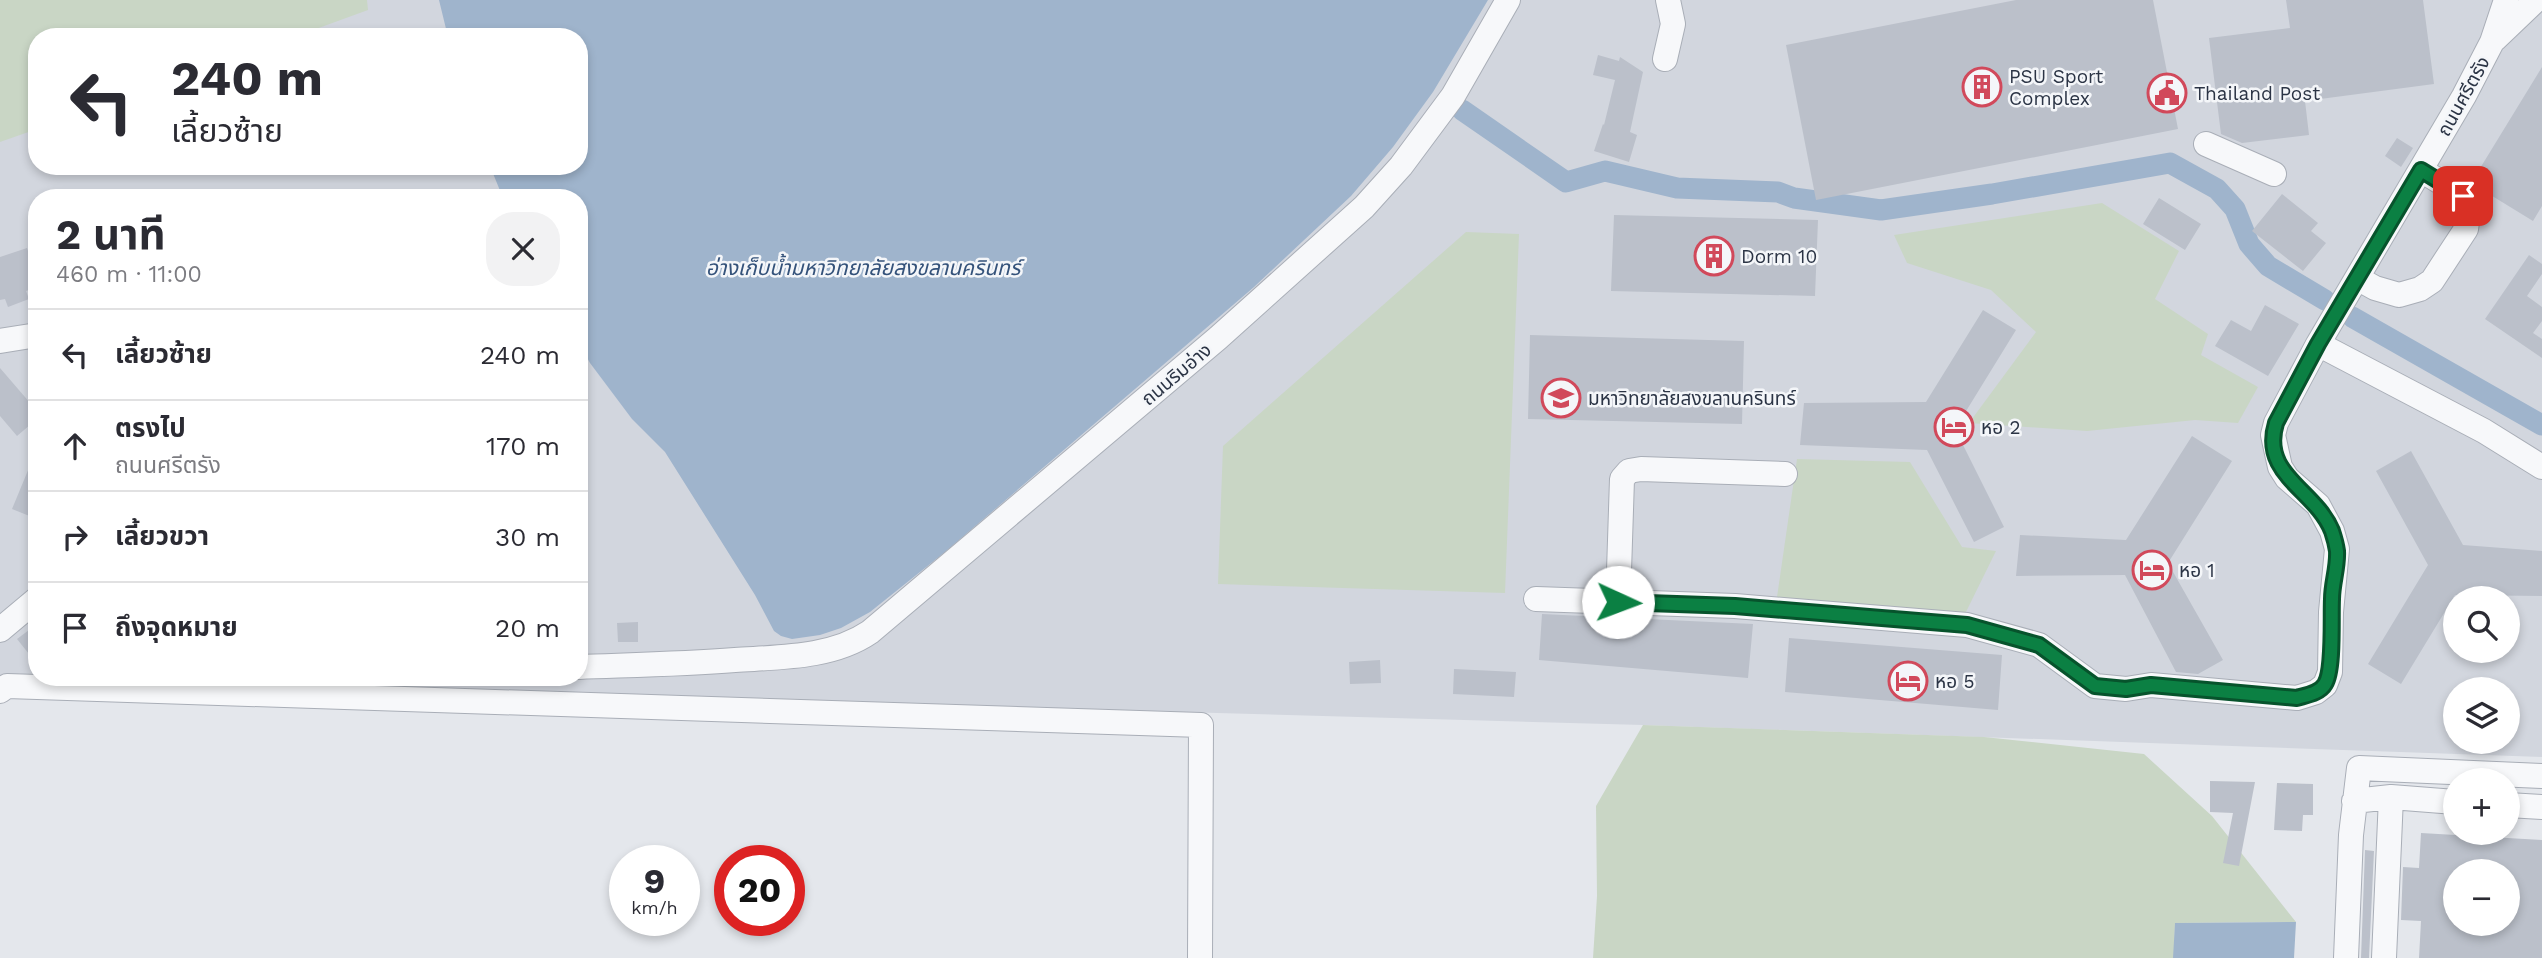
<!DOCTYPE html>
<html lang="th">
<head>
<meta charset="utf-8">
<style>
	body { margin:0; font-family:"Work Sans","Noto Sans Thai",sans-serif; background:#f2f2f3; color:#2b2b33; height:100vh; display:flex; flex-direction:column; font-size:26px; white-space:nowrap }
	* { box-sizing:border-box; margin:0 }
	p { font-size:23px; color:#7c7c81 }
	.icon { flex:none; width:38px; height:38px; fill:none; stroke:currentColor; stroke-width:2; stroke-linecap:round; stroke-linejoin:round }
	.map { position:relative; flex:1; overflow:hidden }
	.drawer { position:absolute; left:28px; top:189px; width:560px; height:497px; display:flex; flex-direction:column; background:#fff; border-radius:28px; box-shadow:0 4px 10px #0003 }
	.drawer>* { flex:none }
	.banner { position:absolute; left:28px; top:28px; width:560px; height:147px; border-radius:28px; box-shadow:0 4px 10px #0003; background:#fff; color:#2b2b33; overflow:hidden }
	.fabs { position:absolute; left:2443px; top:586px; display:grid; gap:14px }
	.fabs a { display:grid; place-items:center; width:77px; height:77px; border-radius:50%; background:#fff; box-shadow:0 4px 10px #0003; font-size:35px }
	.speed { position:absolute; left:609px; top:845px; display:flex; gap:14px; font-size:35px; font-weight:700; text-align:center }
	.speed>* { display:grid; place-content:center; width:91px; height:91px; border-radius:50%; background:#fff; box-shadow:0 4px 10px #0003; line-height:1 }
	.speed small { font-size:18px; font-weight:400 }
	.speed .limit { border:10px solid #d22; background:#fff; color:#111 }
	.pin { position:absolute; display:grid; place-items:center; width:60px; height:60px; color:#fff; margin:-30px; border-radius:14px; box-shadow:0 4px 10px #0006 }
	.me { position:absolute; width:77px; margin:-38px; rotate:92deg; stroke-linejoin:round; filter:drop-shadow(0 0 5px #0008) }
	.turn { display:flex; align-items:center; gap:24px; height:147px; padding:0 28px; font-size:32px }
	.turn .icon { width:91px; height:91px; stroke-width:2.5 }
	.turn b { display:block; font-size:49px; line-height:60px }
	.round { display:grid; place-items:center; flex:none; width:74px; height:74px; border-radius:28px; background:#f2f2f3 }
	.headline { display:flex; align-items:center; justify-content:space-between; height:119px; padding:0 28px }
	h1 { font-size:42px; font-weight:700; line-height:52px }
	ul { padding:0; list-style:none }
	li { display:flex; align-items:center; gap:21px; height:91px; padding:0 28px; border-top:2px solid #e1e1e2 }
	li div { flex:1 }
	li b { display:block; font-size:26px }
	li em { font-style:normal }
	.map>svg:first-child { display:block }
</style>
</head>
<body>
<div class="map">
<svg width="2542" height="958" viewBox="0 0 2542 958">
	<rect width="100%" height="100%" fill="#e4e7ec"/>
	<path fill="#d2d6de" fill-rule="evenodd" d="M0 0H2542V757L1643 725 3 679 0 681ZM37 37H579V166H37ZM37 198H579V677H37ZM2455 598H2508V651H2455ZM2455 690H2508V742H2455Z"/>
	<path fill="#c9d6c5" d="M0 0H367L368 10 294 37H37V129L0 142Z
		M2102 203 2179 251 2155 299 2208 334 2201 355 2258 387 2238 423 2195 420 2087 431 1969 423 2036 332 1991 290 1907 263 1894 235Z
		M1466 232 1519 234 1505 593 1218 584 1223 446Z
		M1797 459 1910 462 1962 547 1996 551 1964 616 1776 604Z
		M1643 725 1984 737 2144 754 2212 816 2296 922 2175 923 2174 958H1593L1597 896 1596 806Z"/>
	<path fill="#9fb4cc" d="M439 0H1488L1433 92 1393 147 1351 196 1254 287 945 552 870 612 841 628 820 635 792 639 781 636 774 631 755 595 665 452 632 419 590 363 579 343V198H503L490 166H579V37H448Z
		M2296 922 2294 958H2173L2175 923Z"/>
	<g fill="none" stroke-linecap="round" stroke-linejoin="round">
		<path stroke="#9fb4cc" stroke-width="21" d="M1462 110 1566 182 1605 171 1677 188 1778 192 1794 198 1881 210 1992 194 2170 163 2217 189 2235 209 2249 244 2268 266 2325 300
			M2352 317 2542 425"/>
	</g>
	<path fill="#bbc0ca" fill-rule="evenodd" d="M2016 0H2153L2178 129 1816 200 1786 45Z
		M2286 0H2423L2434 84 2305 101 2309 135 2242 143 2221 134 2209 38 2290 28Z
		M1598 55 1619 61 1620 57 1643 72 1630 132 1637 135 1629 162 1594 151 1603 124 1604 125 1615 80 1593 75Z
		M2542 67V206L2533 221 2471 183Z
		M2397 138 2413 148 2401 167 2385 156Z
		M2282 194 2318 223 2311 231 2326 243 2303 271 2252 231Z
		M2159 198 2201 224 2185 250 2143 224Z
		M1614 215 1818 220 1815 296 1611 291Z
		M27 248 37 277V287L26 291 29 299 8 307 5 299 0 300V257Z
		M2529 255 2542 264V274L2527 296 2542 307V321L2533 333 2542 339V358L2485 319Z
		M2265 305 2299 324 2268 376 2215 346 2231 320 2251 331Z
		M1983 310 2016 330 1955 429 2004 527 1974 542 1927 450 1800 445 1804 403 1926 402Z
		M1530 335 1744 341 1742 424 1528 419Z
		M0 368 37 411V419L17 436 0 416Z
		M2192 436 2232 461 2168 563 2223 660 2198 674 2176 672 2125 575 2016 576 2020 535 2126 540Z
		M36 451H37V519L12 509Z
		M2411 451 2463 545 2542 551V596L2455 595 2401 684 2368 664 2428 565 2376 471Z
		M1542 614 1753 624 1748 678 1539 660Z
		M638 622V642H618L617 623Z
		M37 624V664L17 639Z
		M1789 638 2002 655 1998 710 1785 692Z
		M1380 660 1381 683 1350 684 1349 662Z
		M1454 669 1516 672 1514 697 1453 694Z
		M2210 781 2255 782 2239 866 2223 863 2233 813 2210 812Z
		M2277 783 2313 784V815H2303L2302 831 2274 830Z
		M2421 833 2542 840V958H2419L2421 921 2401 920 2403 867 2419 868ZM2455 872H2508V924H2455Z
		M2365 850 2374 851 2369 958H2361Z"/>
	<g fill="none" stroke-linecap="round" stroke-linejoin="round">
		<defs>
			<path id="minor" d="M2495 39 2536 0
				M1665 59 1673 24 1668 0
				M2206 144 2274 174
				M2357 278 2375 288 2399 295 2420 289 2432 281 2466 229 2469 208 2463 196 2421 170
				M0 341 37 335
				M2318 344 2484 431 2542 467
				M1536 599 1735 606 1967 625 2039 645 2095 686 2126 689 2151 685 2297 698 2316 692 2325 685 2330 672 2331 612 2337 549 2332 531 2318 505 2287 478 2280 467 2273 435 2276 423 2318 344 2464 96 2492 42 2506 0
				M1618 602 1622 479 1629 471 1641 469 1785 474
				M0 630 37 599
				M579 667C631 665 683 664 735 660 780 657 832 658 870 632L1218 338 1364 207 1401 166 1453 96 1508 0
				M0 691 7 686 1201 725 1200 958
				M2354 801 2391 797 2455 802
				M2508 805 2542 807
				M2346 958 2351 835 2359 768 2542 776
				M2384 958 2391 797"/>
		</defs>
		<use href="#minor" stroke="#a9aeb7" stroke-width="26"/>
		<use href="#minor" stroke="#f7f8fa" stroke-width="24"/>
	</g>
	<g fill="none" stroke-linecap="round" stroke-linejoin="round">
		<defs>
			<path id="route" d="M1618 602 1735 606 1967 625 2039 645 2095 686 2126 689 2151 685 2297 698C2307 695 2320 693 2325 684 2334 670 2331 617 2332 599 2332 583 2338 567 2337 551 2336 544 2334 537 2332 531 2315 489 2260 475 2276 423L2318 344 2421 170 2463 196"/>
		</defs>
		<use href="#route" stroke="#07532c" stroke-width="18"/>
		<use href="#route" stroke="#0b8043" stroke-width="12"/>
	</g>
	<defs>
		<symbol id="building-ring" viewBox="-11 -11 22 22"><circle r="9.5" fill="#f4f6f9" stroke="#d1495b" stroke-width="1.5"/><path d="M-4-6H4V6H1V3H-1V6H-4ZM-2.5-4.3h1.7v1.8h-1.7ZM.8-4.3h1.7v1.8H.8ZM-2.5-1h1.7V.8h-1.7ZM.8-1h1.7V.8H.8Z" fill="#d1495b"/></symbol>
		<symbol id="civic-ring" viewBox="-11 -11 22 22"><circle r="9.5" fill="#f4f6f9" stroke="#d1495b" stroke-width="1.5"/><path d="M-.6-6.5H3V-4.5H.6V-3L4-1V1h2V6H-6V1h2V-1L-.6-3ZM-1.2 2.5V6h2.4V2.5Z" fill="#d1495b"/></symbol>
		<symbol id="university-ring" viewBox="-11 -11 22 22"><circle r="9.5" fill="#f4f6f9" stroke="#d1495b" stroke-width="1.5"/><path d="M0-5L7-2L0 1L-7-2ZM-4 1L0 2.5L4 1V4Q0 6-4 4Z" fill="#d1495b"/></symbol>
		<symbol id="hotel-ring" viewBox="-11 -11 22 22"><circle r="9.5" fill="#f4f6f9" stroke="#d1495b" stroke-width="1.5"/><path d="M-6-4.5h1.5V1H6V5H4.5V3h-9V5H-6ZM-4 0a1.8 1.8 0 1 1 3.6 0ZM.5 0V-2.5h3Q6-2.5 6 0Z" fill="#d1495b"/></symbol>
	</defs>
	<g fill-rule="evenodd">
		<use href="#building-ring" x="1960" y="65" width="44" height="44"/>
		<use href="#civic-ring" x="2145" y="71" width="44" height="44"/>
		<use href="#building-ring" x="1692" y="234" width="44" height="44"/>
		<use href="#university-ring" x="1539" y="376" width="44" height="44"/>
		<use href="#hotel-ring" x="1932" y="405" width="44" height="44"/>
		<use href="#hotel-ring" x="2130" y="548" width="44" height="44"/>
		<use href="#hotel-ring" x="1886" y="659" width="44" height="44"/>
	</g>
	<g text-anchor="middle" stroke-width="5" stroke-linejoin="round" paint-order="stroke">
		<g font-size="19" fill="#2b3445" stroke="#f4f6f9" text-anchor="start">
			<text x="2009" y="83">PSU Sport<tspan x="2009" dy="22">Complex</tspan></text>
			<text x="2194" y="100">Thailand Post</text>
			<text x="1741" y="263">Dorm 10</text>
			<text x="1588" y="405">มหาวิทยาลัยสงขลานครินทร์</text>
			<text x="1981" y="434">หอ 2</text>
			<text x="2179" y="577">หอ 1</text>
			<text x="1935" y="688">หอ 5</text>
		</g>
		<g font-size="19" fill="#2b3445" stroke="#f4f6f9">
			<text transform="translate(2463 96) rotate(-61)" y="7">ถนนศรีตรัง</text>
			<text transform="translate(1176 374) rotate(-40)" y="7">ถนนริมอ่าง</text>
		</g>
		<g font-size="21" font-style="italic" fill="#34527a" stroke="#f4f6f9">
			<text x="863" y="275">อ่างเก็บน้ำมหาวิทยาลัยสงขลานครินทร์</text>
		</g>
	</g>
</svg>
<div class="fabs">
<a><svg class="icon" aria-label="search" viewBox="0 0 24 24"><circle cx="10" cy="10" r="6"/><path d="M15 15l6 6"/></svg></a>
<a><svg class="icon" aria-label="layers" viewBox="0 0 24 24"><path d="M12 4l9 5-9 5-9-5zM3 14l9 5 9-5"/></svg></a>
<a>+</a>
<a>−</a>
</div>
<div class="speed"><div>9<small>km/h</small></div><div class="limit">20</div></div>
<div class="pin" style="left:2463px;top:196px;background:#d93025"><svg class="icon" aria-label="arrive" viewBox="0 0 24 24"><path d="M6 21V4h12l-3 4 3 4H6"/></svg></div>
<svg class="me" style="left:1618px;top:602px" viewBox="-20 -20 40 40"><circle r="19" fill="#fff"/><path d="M0-13L10 11 0 6-10 11z" fill="#0b8043"/></svg>
<div class="banner">
<div class="turn"><svg class="icon" aria-label="left" viewBox="0 0 24 24"><path d="M17 20v-9H6M10 6l-5 5 5 5"/></svg><div><b>240 m</b>เลี้ยวซ้าย</div></div>
</div>
<section class="drawer">
<div class="headline"><div><h1>2 นาที</h1><p>460 m · 11:00</p></div><a class="round"><svg class="icon" aria-label="close" viewBox="0 0 24 24"><path d="M6 6l12 12M18 6L6 18"/></svg></a></div>
<ul>
<li><svg class="icon" aria-label="left" viewBox="0 0 24 24"><path d="M17 20v-9H6M10 6l-5 5 5 5"/></svg><div><b>เลี้ยวซ้าย</b></div><em>240 m</em></li>
<li><svg class="icon" aria-label="ahead" viewBox="0 0 24 24"><path d="M12 20V5M6 11l6-6 6 6"/></svg><div><b>ตรงไป</b><p>ถนนศรีตรัง</p></div><em>170 m</em></li>
<li><svg class="icon" aria-label="right" viewBox="0 0 24 24"><path d="M7 20v-9h11M14 6l5 5-5 5"/></svg><div><b>เลี้ยวขวา</b></div><em>30 m</em></li>
<li><svg class="icon" aria-label="arrive" viewBox="0 0 24 24"><path d="M6 21V4h12l-3 4 3 4H6"/></svg><div><b>ถึงจุดหมาย</b></div><em>20 m</em></li>
</ul>
</section>
</div>
</body>
</html>
